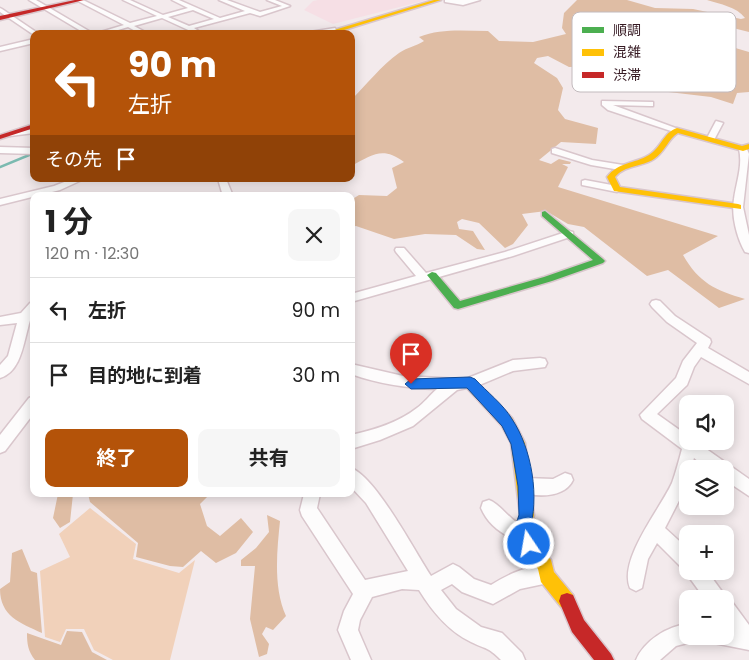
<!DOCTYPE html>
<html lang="ja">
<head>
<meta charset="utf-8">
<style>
	body { margin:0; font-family:Poppins,"Noto Sans JP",sans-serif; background:#f6f6f6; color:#222; height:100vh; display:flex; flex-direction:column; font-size:19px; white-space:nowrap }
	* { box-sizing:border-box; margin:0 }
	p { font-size:16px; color:#767676 }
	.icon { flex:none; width:28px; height:28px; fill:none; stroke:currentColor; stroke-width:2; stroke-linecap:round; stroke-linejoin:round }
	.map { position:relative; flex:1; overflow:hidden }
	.drawer { position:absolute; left:30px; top:192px; width:325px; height:305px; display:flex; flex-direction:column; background:#fff; border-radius:10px; box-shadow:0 2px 12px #0003 }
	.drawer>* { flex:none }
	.guide { position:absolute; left:30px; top:30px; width:325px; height:152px; border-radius:10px; box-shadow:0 2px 12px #0003; background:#b45309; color:#fff; overflow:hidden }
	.buttons { position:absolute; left:679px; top:395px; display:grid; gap:10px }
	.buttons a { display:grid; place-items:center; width:55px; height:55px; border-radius:10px; background:#fff; box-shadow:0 2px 12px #0003; font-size:25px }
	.pin { position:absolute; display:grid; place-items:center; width:42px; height:42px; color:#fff; margin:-51px -21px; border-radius:50% 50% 50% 0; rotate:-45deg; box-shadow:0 0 5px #0007 }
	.pin .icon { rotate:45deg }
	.me { position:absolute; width:55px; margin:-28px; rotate:348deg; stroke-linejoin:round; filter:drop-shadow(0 0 4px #0008) }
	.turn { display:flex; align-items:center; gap:18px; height:105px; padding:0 15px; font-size:22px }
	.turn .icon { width:65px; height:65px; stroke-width:2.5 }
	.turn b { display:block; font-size:35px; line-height:42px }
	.then { display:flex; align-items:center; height:48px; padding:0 15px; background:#0003; gap:10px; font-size:19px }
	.round { display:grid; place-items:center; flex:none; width:52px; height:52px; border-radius:10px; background:#f6f6f6 }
	.headline { display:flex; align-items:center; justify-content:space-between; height:85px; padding:0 15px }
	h1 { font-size:30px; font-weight:700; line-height:38px }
	.button { display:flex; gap:10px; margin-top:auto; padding:10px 15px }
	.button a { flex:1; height:58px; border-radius:10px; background:#b45309; color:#fff; font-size:20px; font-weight:700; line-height:58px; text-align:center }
	.button a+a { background:#f6f6f6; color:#222 }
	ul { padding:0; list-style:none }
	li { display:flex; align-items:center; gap:15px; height:65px; padding:0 15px; border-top:1px solid #e0e0e0 }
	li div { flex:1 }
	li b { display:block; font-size:19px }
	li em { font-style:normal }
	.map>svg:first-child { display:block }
</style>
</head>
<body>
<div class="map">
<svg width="749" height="660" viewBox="0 0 749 660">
	<rect width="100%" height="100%" fill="#f3eaec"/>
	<path fill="#f6dfe5" d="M318 0H427L333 24 304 10 313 1Z"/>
	<path fill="#f1d1ba" d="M90 508 136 544 133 559 179 573 195 560 170 660H113L94 650 84 629H66L60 642 45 637 40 571 70 557 59 534Z"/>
	<path fill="#dfbda4" d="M577 0H627L655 8 693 9 741 19 745 18C737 7 720 4 707 0H749V32L725 26 723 28 732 36 715 42 749 52V92L737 93 733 104 711 97 643 89 624 73 607 66 569 67 548 56 537 58 534 63 557 78 563 88 558 110 565 119 598 128 596 144 561 142 539 160 551 164 559 159 571 162 570 164H562L568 167 558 187 718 236 683 255C699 283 715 290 745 299L719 308 668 270 647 276 584 227 568 224 546 211 522 214 528 225 513 244 505 248 479 223 462 219 457 222 459 229 473 231 485 250 477 249 456 235 425 234 394 239 356 226 351 227V200L359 195 387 196 397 188 392 168 404 162C382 146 373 155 351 166V100C367 84 381 66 399 53 408 47 416 46 424 41L419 37C441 28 465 31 488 31L499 41 533 42 566 34 562 28 564 13Z
		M58 494H73L70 522 60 528 53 518Z
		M88 494H210L200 504 207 526 220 536 241 518 253 532 236 553 216 563 201 551 183 567 170 566 136 557 138 543 90 502Z
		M267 515 280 521C277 551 273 587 286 616L273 630 266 627 262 634 269 644 267 654 259 657 250 619 255 566H241V560L256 548 269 532Z
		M22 549 31 571 37 573 42 633C20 623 0 616 0 589L10 582 12 553Z
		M67 631 82 632 92 652 107 660H35C28 651 27 644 27 633L61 645Z"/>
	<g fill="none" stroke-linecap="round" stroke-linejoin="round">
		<path stroke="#7bbab0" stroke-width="2.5" d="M0 167 34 153"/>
		<defs>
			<path id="street" d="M29 0H36L94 34H86Z
				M76 0H83L130 23 157 16 123 0H130L163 15 188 8 172 0H179L220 18 245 11 219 0H227L260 12 282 6 267 0H275L290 6 260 16 250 13 194 28 200 32 197 34 162 18 134 26 149 34H141L128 27 105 34H94L124 25ZM193 10 214 19 189 26 168 17Z
				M445 0H480L463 5 445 2Z
				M0 8 2 9 39 34 34 35 0 12Z
				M335 28 337 31 307 34 310 32Z
				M34 39V43L0 51V47Z
				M602 101 653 102V106H650L613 105 681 130 674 132 608 110 602 105Z
				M716 121 723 123 714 140H708L707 138Z
				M34 129V133L10 136 6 134 10 132Z
				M743 146 746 147 749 154 743 207 749 235V253L745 252C737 238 731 216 734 199 736 183 743 166 739 149Z
				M0 147 34 148V154L0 153Z
				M555 148 592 160 623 165 624 167 620 170 591 165 552 153V149Z
				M72 179H84L60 190 0 205V199L54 186Z
				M218 179H226L233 196H223Z
				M585 180 617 186 622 189 617 192 582 185V181Z
				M569 231 573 232V236L513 256 351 302V294L416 276 396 252 395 250 396 248H404L426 273 505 252Z
				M656 300 660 301 675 316 710 339 711 342 708 348 749 372V384L701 357 694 367 687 385 657 414 688 436V441H695L749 479V496L725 480V469H708L694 458 691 469H688L687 485 665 528 688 549V571H707L723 593 726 600 732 602 749 625V650L714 643 712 636H725V627H727L725 625V599H705L689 577 686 570 682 568 657 543 648 559 642 588 636 591 630 588C618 560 660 509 672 483 676 472 679 460 682 449L642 419 640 415 676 378 683 361 697 343 667 322 652 307 650 304 652 301Z
				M34 302C34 312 30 318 28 328 23 346 20 372 0 378V365L8 356 17 323 0 325V317L21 313 30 303Z
				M540 358 545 359 547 363 545 367 513 371 477 386 457 390 413 426 380 440 351 449V435C374 430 398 423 417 408 424 403 430 395 437 389 408 388 379 384 351 374V364L403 376 459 379 468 378 513 360Z
				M34 396V413L5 451 0 453V435L29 398Z
				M351 468C376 477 415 552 431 576L453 564 459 567 474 579 491 585C509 574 533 561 553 570L556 576 553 582 520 589 493 604 462 592 452 584 441 590 456 609 481 627 502 633 522 653 525 660H501C487 646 487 650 471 642 448 631 432 611 419 590L402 589 372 597 360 620 358 630 371 660H351L338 630 344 611 353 594 302 516 300 510 304 494H320L317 508 365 580 408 571 366 503 351 487Z
				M565 473 571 475 573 480C565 498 536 498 519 491L517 486 519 481 525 478 553 479Z
				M489 500C502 505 509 521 527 528L529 534 527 540 521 542C504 536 488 525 481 508L483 502Z
				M688 624V636H697L695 641 676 646 660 660H636C644 641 667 626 688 624Z"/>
			<path id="fast" d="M545 211 603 259 605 261 603 263 552 281 458 309 454 308 427 275 432 272 436 273 460 301 544 277 593 260 542 216V212Z"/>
			<path id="slow" d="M434 0H441L331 34H321Z
				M677 128 742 146 749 144V149L743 151 678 133C668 139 665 152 654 159 642 167 625 165 615 177L620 187 738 204 741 205V209L614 191 607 177C618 162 634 164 649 155 661 148 663 133 677 128Z
				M470 378 474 379 512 418 525 443 534 515 529 532 551 560 554 572 573 595 575 601 573 607 567 609 561 607 541 582 538 569 516 539 513 534 520 515 511 443 502 426 466 387 464 383 466 379Z"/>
			<path id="jam" d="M75 0H84L0 20V16Z
				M34 124V128L0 139V135Z
				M567 593 573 595 584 620 611 654 614 660H594L572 632 559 601 561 595Z"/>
		</defs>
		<use href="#street" stroke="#d9c6cc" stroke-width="3"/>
		<use href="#fast" stroke="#d9c6cc" stroke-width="3"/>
		<use href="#slow" stroke="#d9c6cc" stroke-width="3"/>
		<use href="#jam" stroke="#d9c6cc" stroke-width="3"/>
		<use href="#street" fill="#fdfcfc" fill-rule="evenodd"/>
		<use href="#fast" fill="#4caf50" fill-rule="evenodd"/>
		<use href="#slow" fill="#ffc107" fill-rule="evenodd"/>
		<use href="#jam" fill="#c62828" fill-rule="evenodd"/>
	</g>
	<path fill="#1a73e8" stroke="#114b97" d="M470 377 475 379C487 392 503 404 512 419 532 449 540 498 529 532L537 544 535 550 529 552 523 550 513 534 519 515 518 486 511 444 502 426 467 388 411 389 405 384 411 379Z"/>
	<rect x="572" y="12" width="164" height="80" rx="8" fill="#fff" stroke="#c2babd" stroke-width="1"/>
	<rect x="582" y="27" width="22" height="6" fill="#4caf50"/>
	<rect x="582" y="49" width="22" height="7" fill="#ffc107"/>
	<rect x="582" y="72" width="22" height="6" fill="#c62828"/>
	<g font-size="14" fill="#351922">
		<text x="613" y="35">順調</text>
		<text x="613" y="57">混雑</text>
		<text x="613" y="80">渋滞</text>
	</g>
</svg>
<div class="buttons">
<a><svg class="icon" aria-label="sound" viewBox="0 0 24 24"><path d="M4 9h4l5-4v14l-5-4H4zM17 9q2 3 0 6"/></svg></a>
<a><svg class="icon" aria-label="layers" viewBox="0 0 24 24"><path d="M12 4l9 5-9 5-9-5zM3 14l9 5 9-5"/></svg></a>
<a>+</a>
<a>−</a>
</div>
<div class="pin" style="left:411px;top:384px;background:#d93025"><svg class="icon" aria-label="arrive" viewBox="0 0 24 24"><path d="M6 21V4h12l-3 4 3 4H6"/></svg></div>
<svg class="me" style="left:529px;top:544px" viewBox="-20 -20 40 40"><circle r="17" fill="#1a73e8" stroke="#fff" stroke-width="3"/><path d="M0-11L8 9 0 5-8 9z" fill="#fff"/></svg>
<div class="guide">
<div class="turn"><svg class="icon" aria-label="left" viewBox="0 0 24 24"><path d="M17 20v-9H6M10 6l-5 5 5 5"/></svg><div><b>90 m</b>左折</div></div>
<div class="then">その先<svg class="icon" aria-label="arrive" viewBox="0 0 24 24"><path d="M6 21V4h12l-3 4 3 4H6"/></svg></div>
</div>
<section class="drawer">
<div class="headline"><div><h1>1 分</h1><p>120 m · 12:30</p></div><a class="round"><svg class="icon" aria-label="close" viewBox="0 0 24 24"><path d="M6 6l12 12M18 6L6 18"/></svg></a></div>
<ul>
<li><svg class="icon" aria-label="left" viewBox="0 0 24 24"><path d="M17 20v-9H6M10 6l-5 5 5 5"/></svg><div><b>左折</b></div><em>90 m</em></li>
<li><svg class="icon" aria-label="arrive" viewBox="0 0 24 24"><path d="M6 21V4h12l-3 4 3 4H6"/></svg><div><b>目的地に到着</b></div><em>30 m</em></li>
</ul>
<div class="button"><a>終了</a><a>共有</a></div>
</section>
</div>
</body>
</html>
